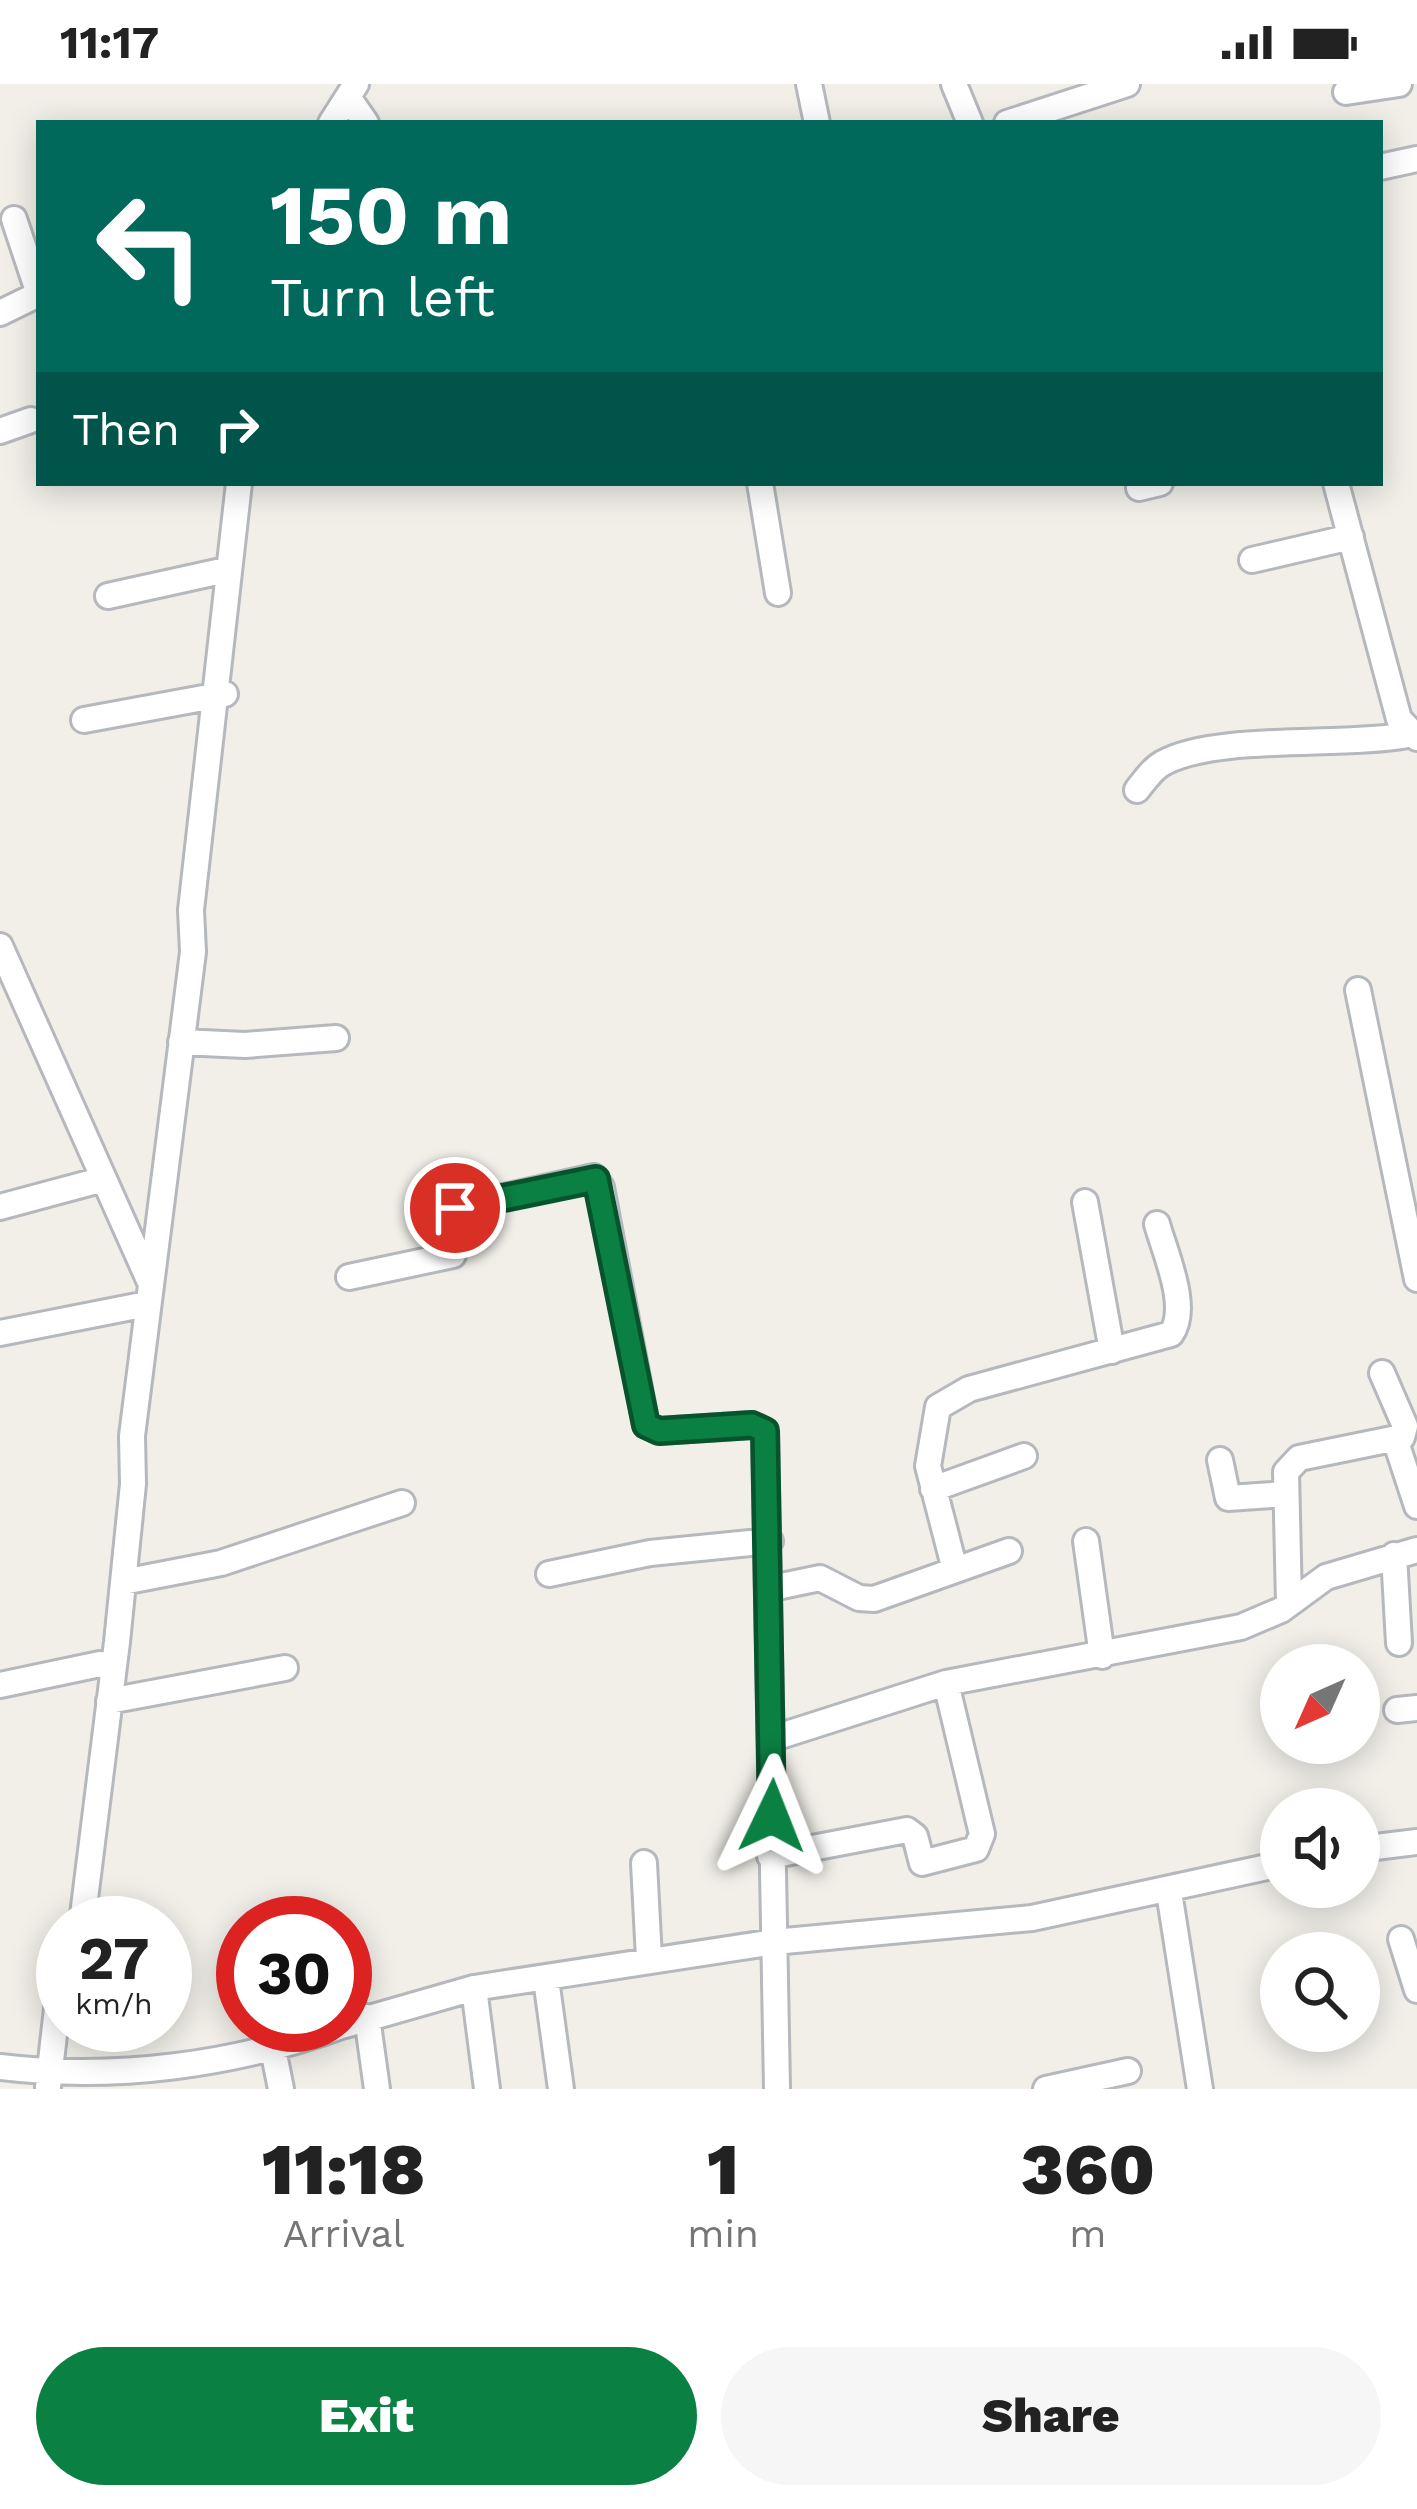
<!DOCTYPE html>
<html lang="en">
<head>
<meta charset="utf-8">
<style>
	body { margin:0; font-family:"Work Sans",sans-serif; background:#f6f6f6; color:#222; height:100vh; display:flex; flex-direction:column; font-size:45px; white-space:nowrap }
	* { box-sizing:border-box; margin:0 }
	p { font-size:39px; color:#767676 }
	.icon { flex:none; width:66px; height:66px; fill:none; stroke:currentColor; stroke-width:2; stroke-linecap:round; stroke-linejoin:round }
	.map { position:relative; height:2005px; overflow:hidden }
	.sheet { display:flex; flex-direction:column; background:#fff; flex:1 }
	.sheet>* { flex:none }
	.top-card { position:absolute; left:36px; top:36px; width:1347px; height:366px; border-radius:0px; box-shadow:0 6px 30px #0003; background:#00695c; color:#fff; overflow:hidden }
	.needle { width:78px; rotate:225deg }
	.tools { position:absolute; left:1260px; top:1560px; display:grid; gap:24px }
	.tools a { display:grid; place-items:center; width:120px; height:120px; border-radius:50%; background:#fff; box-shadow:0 6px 30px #0003; font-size:60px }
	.speed { position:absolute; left:36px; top:1812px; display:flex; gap:24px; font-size:60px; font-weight:700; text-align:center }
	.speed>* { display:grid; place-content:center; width:156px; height:156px; border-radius:50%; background:#fff; box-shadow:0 6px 30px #0003; line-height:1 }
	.speed small { font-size:30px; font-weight:400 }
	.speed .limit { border:18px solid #d22; background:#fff; color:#111 }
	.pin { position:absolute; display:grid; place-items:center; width:102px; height:102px; color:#fff; margin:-51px; border:6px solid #fff; border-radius:50%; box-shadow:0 3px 12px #0007 }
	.me { position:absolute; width:132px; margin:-66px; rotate:2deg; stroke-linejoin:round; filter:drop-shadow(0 0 9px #0008) }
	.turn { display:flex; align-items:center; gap:42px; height:252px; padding:0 36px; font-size:54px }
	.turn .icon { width:156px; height:156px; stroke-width:2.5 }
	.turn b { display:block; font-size:84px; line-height:102px }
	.then { display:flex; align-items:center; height:114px; padding:0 36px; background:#0003; gap:24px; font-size:45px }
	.eta { display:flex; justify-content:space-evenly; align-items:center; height:204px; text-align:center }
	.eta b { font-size:72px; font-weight:800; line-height:84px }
	.primary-button { display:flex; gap:24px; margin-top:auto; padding:24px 36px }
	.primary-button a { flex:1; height:138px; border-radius:72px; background:#0b8043; color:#fff; font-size:48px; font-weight:800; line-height:138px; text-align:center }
	.primary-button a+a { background:#f6f6f6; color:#222 }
	.status { display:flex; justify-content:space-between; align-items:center; height:84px; padding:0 60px; background:#fff; direction:ltr }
	.status svg { height:33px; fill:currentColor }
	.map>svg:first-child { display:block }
</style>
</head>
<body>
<div class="status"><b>11:17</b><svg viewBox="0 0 49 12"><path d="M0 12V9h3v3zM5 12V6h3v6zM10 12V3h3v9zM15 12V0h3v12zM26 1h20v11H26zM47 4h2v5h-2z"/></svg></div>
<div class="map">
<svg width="1417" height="2005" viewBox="0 0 1417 2005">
	<rect width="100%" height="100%" fill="#f1efe8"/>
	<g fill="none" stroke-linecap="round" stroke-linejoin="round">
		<defs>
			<path id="minor" d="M809 0 817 39
				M954 0 970 39
				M1346 8 1399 0
				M348 13 366 39
				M331 39 356 0
				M1007 39 1127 0
				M1380 83 1417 75
				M0 229 39 210 14 135
				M0 347 31 336
				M760 399 778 509
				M1336 399 1399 635 1417 654
				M1139 404 1160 399
				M1252 476 1351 453
				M108 512 226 486
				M84 636 225 610
				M1137 706C1145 696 1152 685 1163 679 1215 650 1343 663 1408 651
				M0 862 149 1196
				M1358 906 1417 1195
				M181 958 245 961 336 954
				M1085 1118 1112 1267
				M0 1123 104 1095
				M349 1193 453 1171 450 1132 455 1124 594 1093 601 1103 646 1341 659 1347 752 1341 765 1347 777 2005
				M0 1249 147 1220
				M1395 1355 1417 1422
				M1220 1376 1228 1414 1285 1410
				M933 1405 1024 1372
				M1086 1457 1102 1572
				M1394 1471 1399 1559
				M955 1486 928 1382 938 1323 969 1305 1171 1250C1190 1224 1165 1169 1157 1140
				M549 1490 650 1469 770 1457
				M123 1498 221 1479 402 1419
				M772 1504 820 1494 859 1514 874 1515 1009 1467
				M1289 1519 1286 1388 1299 1374 1402 1353 1405 1342 1382 1289
				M0 1601 100 1580
				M109 1617 285 1584
				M1397 1626 1417 1624
				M774 1654 946 1599 1241 1543 1281 1526 1326 1493 1417 1466
				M1359 1765 1417 1758
				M770 1772 907 1746 915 1752 922 1779 976 1765 982 1750 946 1599
				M644 1779 649 1875
				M1169 1808 1200 2005
				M82 1839 117 1558 133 1400 132 1352 193 868 191 826 239 399
				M1401 1855 1417 1906
				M546 1895 561 2005
				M474 1904 487 2005
				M367 1933 377 2005
				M345 1941 474 1904 774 1858 1032 1834 1281 1780
				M273 1965 281 2005
				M0 1983C115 1997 236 1981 344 1941
				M48 2003 63 1873
				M1046 2005 1128 1987"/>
		</defs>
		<use href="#minor" stroke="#b5b8bc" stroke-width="30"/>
		<use href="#minor" stroke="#fff" stroke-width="24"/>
	</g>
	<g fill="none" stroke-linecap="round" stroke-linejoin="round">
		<defs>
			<path id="route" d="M455 1124 596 1095 646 1341 659 1347 752 1341 765 1347 772 1732"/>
		</defs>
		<use href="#route" stroke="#07532c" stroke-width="30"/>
		<use href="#route" stroke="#0b8043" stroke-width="21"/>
	</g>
</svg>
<div class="tools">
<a><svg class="needle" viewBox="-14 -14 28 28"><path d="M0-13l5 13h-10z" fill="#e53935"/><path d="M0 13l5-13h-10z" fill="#767676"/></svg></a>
<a><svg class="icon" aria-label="sound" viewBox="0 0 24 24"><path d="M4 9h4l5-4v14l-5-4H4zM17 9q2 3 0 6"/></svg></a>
<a><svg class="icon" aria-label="search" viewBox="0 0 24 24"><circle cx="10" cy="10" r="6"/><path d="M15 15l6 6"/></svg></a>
</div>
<div class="speed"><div>27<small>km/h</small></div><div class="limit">30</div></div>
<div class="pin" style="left:455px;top:1124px;background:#d93025"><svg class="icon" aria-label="arrive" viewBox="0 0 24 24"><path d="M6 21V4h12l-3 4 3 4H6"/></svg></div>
<svg class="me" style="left:772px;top:1732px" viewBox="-20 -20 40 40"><path d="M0-17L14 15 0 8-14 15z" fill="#0b8043" stroke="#fff" stroke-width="4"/></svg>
<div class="top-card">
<div class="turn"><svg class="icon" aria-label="left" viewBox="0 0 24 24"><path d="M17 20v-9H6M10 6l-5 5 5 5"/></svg><div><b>150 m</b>Turn left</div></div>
<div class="then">Then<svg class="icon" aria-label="right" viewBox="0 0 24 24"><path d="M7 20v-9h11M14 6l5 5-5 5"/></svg></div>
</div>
</div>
<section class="sheet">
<div class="eta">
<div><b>11:18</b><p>Arrival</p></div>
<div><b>1</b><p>min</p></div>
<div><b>360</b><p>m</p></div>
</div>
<div class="primary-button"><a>Exit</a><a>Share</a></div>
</section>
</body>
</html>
